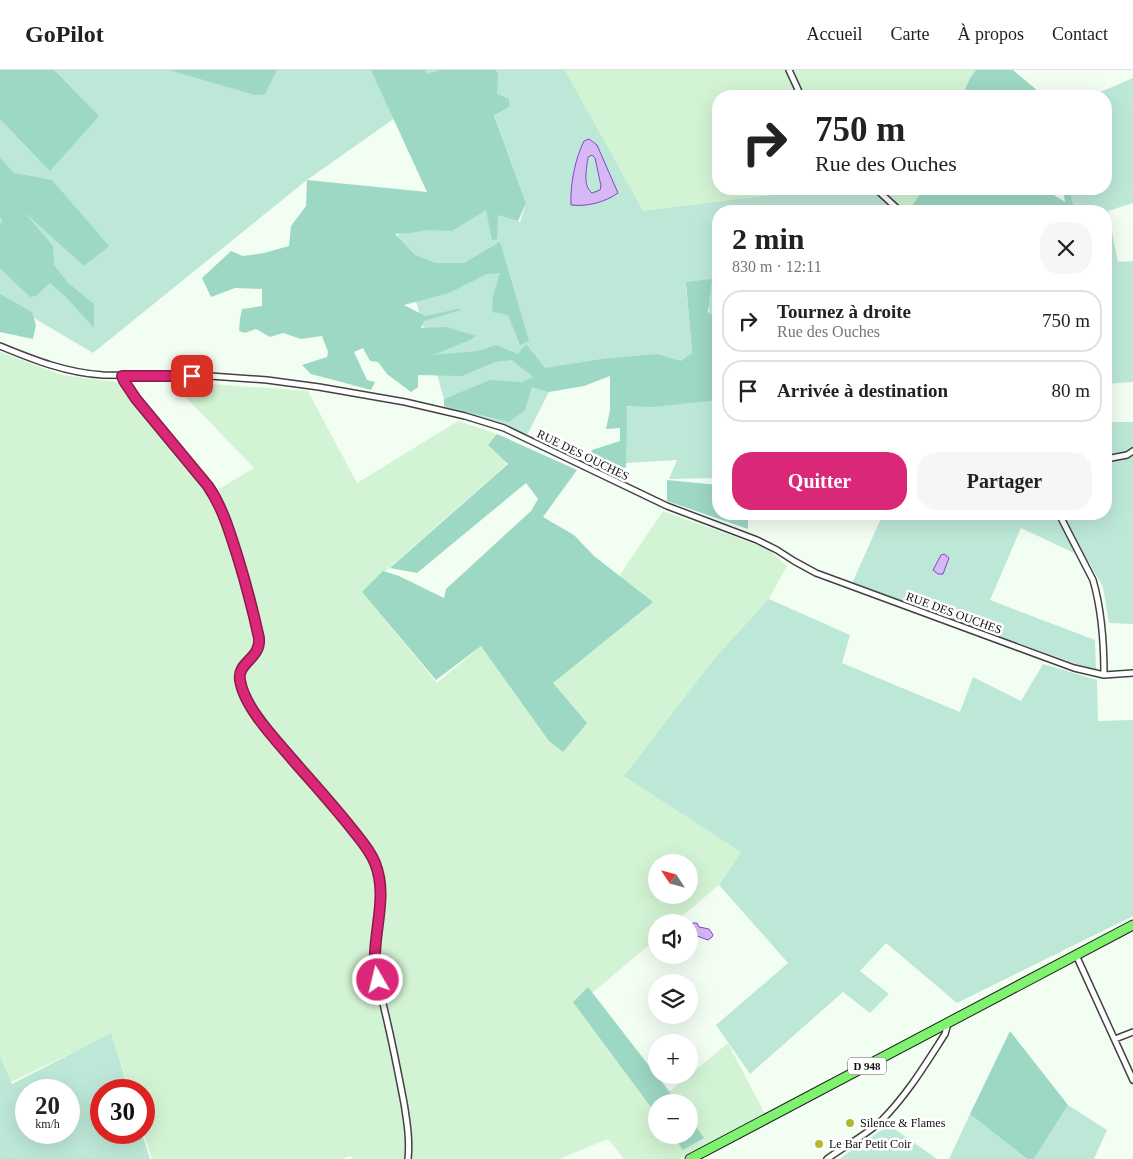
<!DOCTYPE html>
<html lang="fr">
<head>
<meta charset="utf-8">
<style>
	body { margin:0; font-family:"Times New Roman",serif; background:#f6f6f6; color:#222; height:100vh; display:flex; flex-direction:column; font-size:19px; white-space:nowrap }
	* { box-sizing:border-box; margin:0 }
	p { font-size:16px; color:#767676 }
	.icon { flex:none; width:28px; height:28px; fill:none; stroke:currentColor; stroke-width:2; stroke-linecap:round; stroke-linejoin:round }
	.map { position:relative; flex:1; overflow:hidden }
	.drawer { position:absolute; left:712px; top:135px; width:400px; height:315px; display:flex; flex-direction:column; background:#fff; border-radius:20px; box-shadow:0 5px 20px #0002 }
	.drawer>* { flex:none }
	.guide { position:absolute; left:712px; top:20px; width:400px; height:105px; border-radius:20px; box-shadow:0 5px 20px #0002; background:#fff; color:#222; overflow:hidden }
	.needle { width:32px; rotate:306deg }
	.tools { position:absolute; left:648px; top:784px; display:grid; gap:10px }
	.tools a { display:grid; place-items:center; width:50px; height:50px; border-radius:50%; background:#fff; box-shadow:0 5px 20px #0002; font-size:25px }
	.speed { position:absolute; left:15px; top:1009px; display:flex; gap:10px; font-size:25px; font-weight:700; text-align:center }
	.speed>* { display:grid; place-content:center; width:65px; height:65px; border-radius:50%; background:#fff; box-shadow:0 5px 20px #0002; line-height:1 }
	.speed small { font-size:12px; font-weight:400 }
	.speed .limit { border:8px solid #d22; background:#fff; color:#111 }
	.pin { position:absolute; display:grid; place-items:center; width:42px; height:42px; color:#fff; margin:-21px; border-radius:10px; box-shadow:0 2px 8px #0006 }
	.me { position:absolute; width:55px; margin:-28px; rotate:352deg; stroke-linejoin:round; filter:drop-shadow(0 0 4px #0008) }
	.turn { display:flex; align-items:center; gap:18px; height:105px; padding:0 20px; font-size:22px }
	.turn .icon { width:65px; height:65px; stroke-width:2.5 }
	.turn b { display:block; font-size:35px; line-height:42px }
	.round { display:grid; place-items:center; flex:none; width:52px; height:52px; border-radius:20px; background:#f6f6f6 }
	.head { display:flex; align-items:center; justify-content:space-between; height:85px; padding:0 20px }
	h1 { font-size:30px; font-weight:600; line-height:38px }
	.cta { display:flex; gap:10px; margin-top:auto; padding:10px 20px }
	.cta a { flex:1; height:58px; border-radius:20px; background:#db2777; color:#fff; font-size:20px; font-weight:600; line-height:58px; text-align:center }
	.cta a+a { background:#f6f6f6; color:#222 }
	ul { padding:0; list-style:none }
	li { display:flex; align-items:center; gap:15px; height:62px; margin:0 10px 8px; padding:0 10px; border:2px solid #e0e0e0; border-radius:20px }
	li div { flex:1 }
	li b { display:block; font-size:19px }
	li em { font-style:normal }
	header { display:flex; align-items:center; gap:30px; box-sizing:border-box; height:70px; padding:0 25px; background:#fff; border-bottom:1px solid #e0e0e0 }
	header strong { font-size:24px }
	nav { display:flex; gap:28px; margin-inline-start:auto; font-size:18px }
	.map>svg:first-child { display:block }
</style>
</head>
<body>
<header>
<strong>GoPilot</strong>
<nav><a>Accueil</a><a>Carte</a><a>À propos</a><a>Contact</a></nav>
</header>
<div class="map">
<svg width="1133" height="1089" viewBox="0 0 1133 1089">
	<rect width="100%" height="100%" fill="#f3fef2"/>
	<path fill="#d3f4d4" fill-rule="evenodd" d="M565 0H976L970 8 962 26H719V119H820L643 142Z
		M872 119H924L908 141Z
		M0 282 62 305 117 312 157 361 212 423 254 398 170 311 308 321 357 413 458 351 497 364 506 395 362 522 437 613 481 576 587 653 552 613 652 532 619 506 663 441 768 479 787 496 769 529 741 782 719 815 675 852H656V869L591 924 670 1021 728 973 765 1044 680 1089H624L608 1069 559 1089H354L350 1086 341 1089H152L144 1063V1020H130L111 964 9 1013 0 992ZM656 792H689V825H656ZM656 1032H689V1065H656Z"/>
	<path fill="#bde8d7" fill-rule="evenodd" d="M0 0H463L307 110 93 283 0 228Z
		M488 0H565L643 141 820 119H872L908 141H719V282L703 214 686 215 692 283 683 291 547 298 549 322 527 365 502 355 444 338V329L397 165 486 140 520 152 526 133 494 44Z
		M1133 8V133L1108 141 1118 192 1133 191V312L1106 314V141H1075L1069 119H1106V26H1091Z
		M719 328V408L669 409 677 390 626 393 624 337Z
		M1106 352H1133V554L1109 553 1103 517 1087 489 1021 458 990 530 1095 570 1096 601 852 513 883 444H1106Z
		M769 529 850 565 842 593 960 642 973 607 1021 631 1043 594 1097 610 1098 651 1133 650V846L957 933 886 873 860 901 889 924 870 943 843 922 750 1004 716 955 788 893 719 815 741 782 624 706 715 588Z
		M111 963 129 1020H101V1062L142 1063 150 1089H0V986L12 1014ZM26 1020H69V1062H26Z
		M1068 1035 1107 1060 1094 1089H1034Z
		M970 1044 1027 1089H949Z
		M889 1055 937 1089H839Z"/>
	<path fill="#9dd8c4" d="M0 0H54L99 46 50 101 0 49Z
		M169 0H277L265 24 255 25Z
		M371 0H425L427 4 439 0H496L498 4 497 24 509 29V37L494 45 526 133 518 151 498 145 497 169 492 170 486 140 452 161 427 160 411 163 395 164 415 185 435 193H464L500 172 529 271 520 275 508 245 492 242 493 226 500 203 487 204 449 223 404 235 425 246 458 239 461 240 424 251 421 258 446 257 476 266 470 270 433 285 478 281 496 275 518 284 526 274 545 298 602 289 657 284 681 291 692 283 686 212 712 209 708 242 719 250V330L652 337 627 336 626 397 620 403 586 391 592 380 620 371V358L606 359 610 340V306L584 316 549 322 532 317 525 340 509 352 444 336V329L490 310 522 312 533 307 512 290 495 292 462 306 418 305V317L411 322 387 304 378 292 370 291 363 278 354 282 367 310 375 312 371 320 311 304 302 295 327 287 328 282 322 266 301 269 283 263 270 267 256 259 245 263 239 261 240 249 242 239 262 236V219L235 218 211 227 202 208 231 181 243 186 264 183 289 176 291 156 306 136 307 110 427 122Z
		M976 0H1013L1044 26H962L970 8Z
		M0 88 14 103 52 110 109 176 84 196 24 142 53 176 54 195 68 213 94 234V258L66 227 50 213 36 226 30 227 0 198V154L2 152 0 146Z
		M924 119H1044L1065 132 1063 119H1069L1075 141H908Z
		M0 224 32 242 36 255 33 269 0 262Z
		M497 364 577 400 543 447 574 465 594 486 653 532 553 613 587 653 563 682 549 671 481 576 436 610 362 522 383 501 399 506 444 528 446 519 531 441 538 429 526 413 417 503 390 498 508 394 488 375Z
		M667 410 708 414H719V444H748V459L667 431Z
		M588 917 677 1032H656V1044L573 932Z
		M1010 961 1068 1035 1034 1089H1027L970 1044Z
		M689 1047 704 1068 683 1080 672 1065H689Z"/>
	<path fill="#d6b9f4" stroke="#8843c7" fill-rule="evenodd" d="M589 69 597 75 618 123C606 132 586 137 571 135 570 115 575 89 584 71ZM592 85 595 88 601 116 600 120 592 123C582 115 587 98 588 87Z
		M944 484 949 488 943 504H938L933 500 941 485Z
		M694 853H697L699 857 709 859 713 865 712 867 708 870 689 863V854Z"/>
	<g fill="none" stroke-linecap="round" stroke-linejoin="round">
		<defs>
			<path id="street" d="M789 0 801 26
				M876 119 900 141
				M0 276C34 290 67 303 103 305L210 306 267 310 319 317 405 332 465 346 504 358 667 436 757 470 777 480 794 491 816 503 1074 598 1104 605 1133 603
				M122 306 124 311 136 329 208 416C223 439 230 463 238 488 246 514 253 541 259 567 261 589 237 592 240 610 243 634 273 667 289 685 304 702 319 719 333 737 348 754 364 771 374 791 386 815 379 844 376 869 375 875 374 882 375 888 377 911 383 933 388 955 394 981 399 1007 404 1033 407 1052 410 1070 408 1089
				M1106 389 1127 385 1133 381
				M1059 444 1093 510C1102 541 1104 573 1104 605
				M1076 885 1133 1010
				M1115 969 1133 962
				M827 1089C845 1076 865 1066 881 1051 907 1025 925 995 945 964L947 957V954"/>
			<path id="primary" d="M690 1089 1133 855"/>
		</defs>
		<use href="#street" stroke="#424242" stroke-width="8"/>
		<use href="#primary" stroke="#202020" stroke-width="11"/>
		<use href="#street" stroke="#fff" stroke-width="5"/>
		<use href="#primary" stroke="#7ff26f" stroke-width="9"/>
	</g>
	<g fill="none" stroke-linecap="round" stroke-linejoin="round">
		<defs>
			<path id="route" d="M192 306H122L124 311 136 329 208 416C223 438 230 463 238 488 246 514 253 541 259 568 261 589 237 592 240 610 244 637 275 669 292 689 312 712 333 735 352 759 360 769 370 780 375 793 387 823 376 853 375 884 374 893 376 902 378 910"/>
		</defs>
		<use href="#route" stroke="#8e194d" stroke-width="12"/>
		<use href="#route" stroke="#db2777" stroke-width="9"/>
	</g>
	<g fill="#b0ba2d" stroke="#fff" stroke-width="2">
		<circle cx="850" cy="1053" r="5"/>
		<circle cx="819" cy="1074" r="5"/>
	</g>
	<g text-anchor="middle" stroke-width="5" stroke-linejoin="round" paint-order="stroke">
		<rect fill="#fff" stroke="#575757" stroke-width="1" x="848" y="987.5" width="38" height="17" rx="4"/>
		<g font-size="11" font-weight="bold" fill="#0f0f0f">
			<text x="867" y="1000">D 948</text>
		</g>
		<g font-size="12" fill="#0f0f0f" stroke="#fff">
			<text transform="translate(583 385) rotate(26)" y="4">RUE DES OUCHES</text>
			<text transform="translate(954 543) rotate(20)" y="4">RUE DES OUCHES</text>
		</g>
		<g font-size="12" fill="#0f0f0f" stroke="#fff" text-anchor="start">
			<text x="860" y="1057">Silence &amp; Flames</text>
			<text x="829" y="1078">Le Bar Petit Coir</text>
		</g>
	</g>
</svg>
<div class="tools">
<a><svg class="needle" viewBox="-14 -14 28 28"><path d="M0-13l5 13h-10z" fill="#e53935"/><path d="M0 13l5-13h-10z" fill="#767676"/></svg></a>
<a><svg class="icon" aria-label="sound" viewBox="0 0 24 24"><path d="M4 9h4l5-4v14l-5-4H4zM17 9q2 3 0 6"/></svg></a>
<a><svg class="icon" aria-label="layers" viewBox="0 0 24 24"><path d="M12 4l9 5-9 5-9-5zM3 14l9 5 9-5"/></svg></a>
<a>+</a>
<a>−</a>
</div>
<div class="speed"><div>20<small>km/h</small></div><div class="limit">30</div></div>
<div class="pin" style="left:192px;top:306px;background:#d93025"><svg class="icon" aria-label="arrive" viewBox="0 0 24 24"><path d="M6 21V4h12l-3 4 3 4H6"/></svg></div>
<svg class="me" style="left:378px;top:910px" viewBox="-20 -20 40 40"><circle r="17" fill="#db2777" stroke="#fff" stroke-width="3"/><path d="M0-11L8 9 0 5-8 9z" fill="#fff"/></svg>
<div class="guide">
<div class="turn"><svg class="icon" aria-label="right" viewBox="0 0 24 24"><path d="M7 20v-9h11M14 6l5 5-5 5"/></svg><div><b>750 m</b>Rue des Ouches</div></div>
</div>
<section class="drawer">
<div class="head"><div><h1>2 min</h1><p>830 m · 12:11</p></div><a class="round"><svg class="icon" aria-label="close" viewBox="0 0 24 24"><path d="M6 6l12 12M18 6L6 18"/></svg></a></div>
<ul>
<li><svg class="icon" aria-label="right" viewBox="0 0 24 24"><path d="M7 20v-9h11M14 6l5 5-5 5"/></svg><div><b>Tournez à droite</b><p>Rue des Ouches</p></div><em>750 m</em></li>
<li><svg class="icon" aria-label="arrive" viewBox="0 0 24 24"><path d="M6 21V4h12l-3 4 3 4H6"/></svg><div><b>Arrivée à destination</b></div><em>80 m</em></li>
</ul>
<div class="cta"><a>Quitter</a><a>Partager</a></div>
</section>
</div>
</body>
</html>
